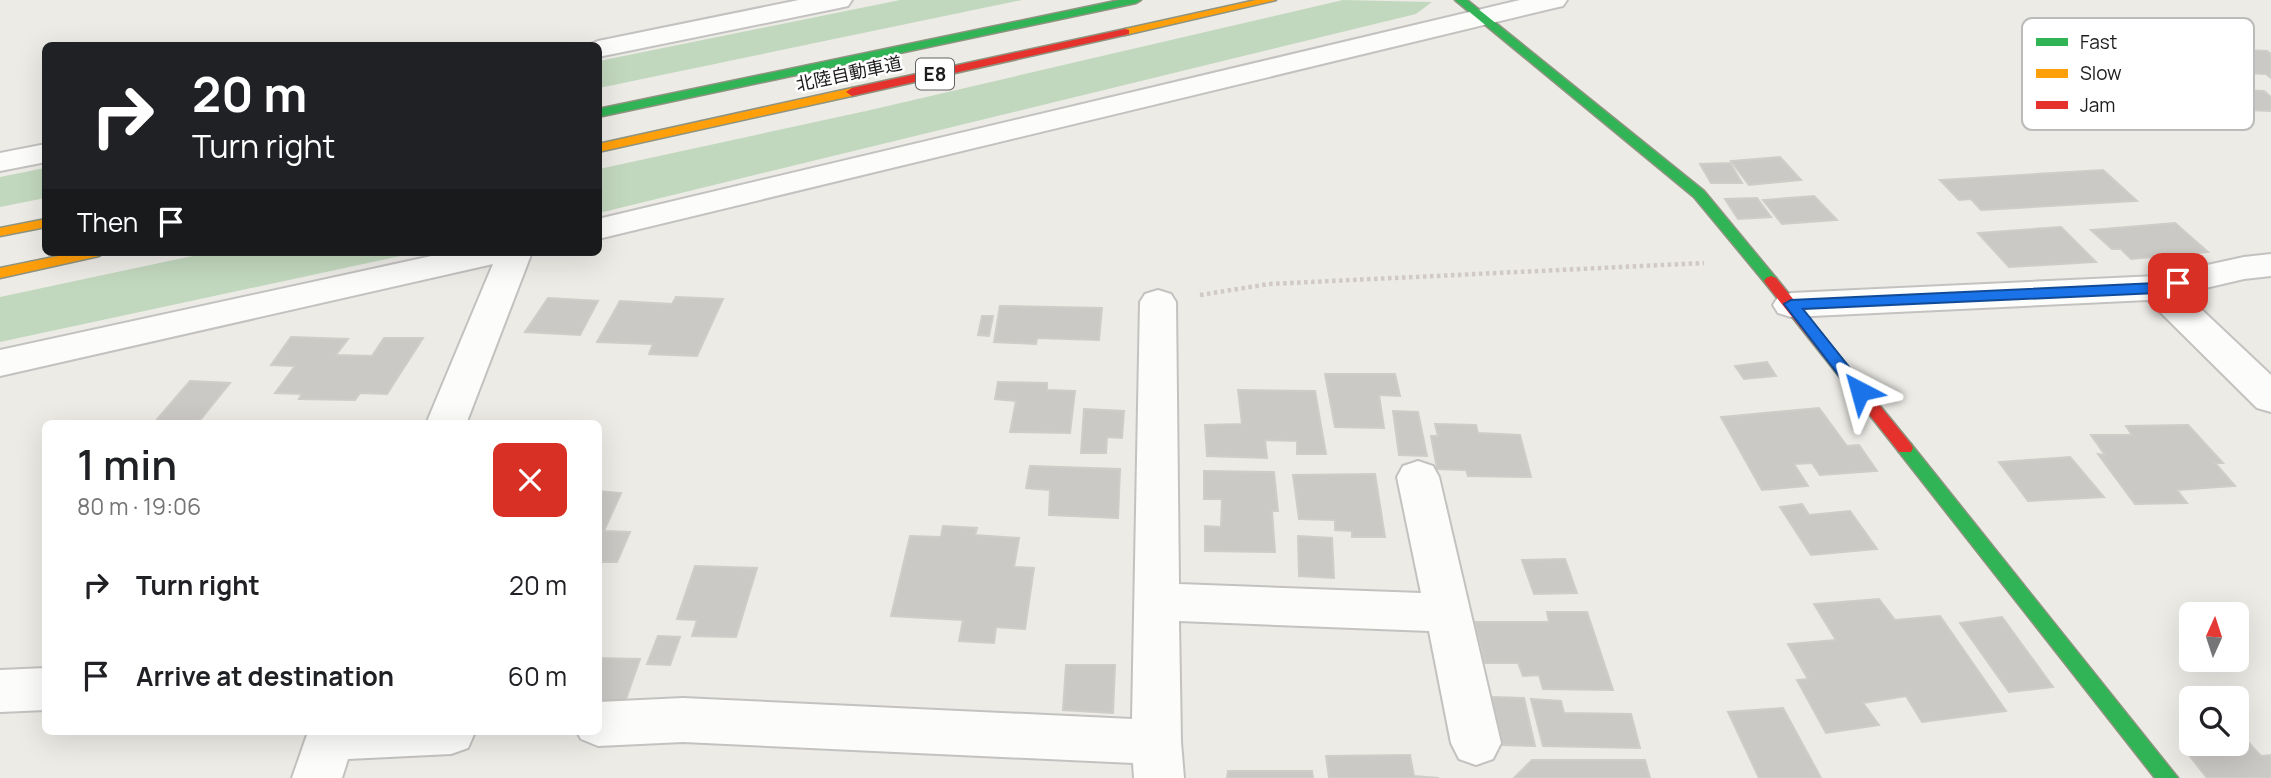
<!DOCTYPE html>
<html lang="en">
<head>
<meta charset="utf-8">
<style>
	body { margin:0; font-family:Manrope,"Noto Sans JP",sans-serif; background:#f6f6f6; color:#202124; height:100vh; display:flex; flex-direction:column; font-size:26px; white-space:nowrap }
	* { box-sizing:border-box; margin:0 }
	p { font-size:23px; color:#757577 }
	.icon { flex:none; width:38px; height:38px; fill:none; stroke:currentColor; stroke-width:2; stroke-linecap:round; stroke-linejoin:round }
	.map { position:relative; flex:1; overflow:hidden }
	.drawer { position:absolute; left:42px; top:420px; width:560px; height:315px; display:flex; flex-direction:column; background:#fff; border-radius:10px; box-shadow:0 7px 28px #0002 }
	.drawer>* { flex:none }
	.hud { position:absolute; left:42px; top:42px; width:560px; height:214px; border-radius:10px; box-shadow:0 7px 28px #0002; background:#202124; color:#fff; overflow:hidden }
	.needle { width:46px; rotate:3deg }
	.controls { position:absolute; left:2179px; top:602px; display:grid; gap:14px }
	.controls a { display:grid; place-items:center; width:70px; height:70px; border-radius:10px; background:#fff; box-shadow:0 7px 28px #0002; font-size:35px }
	.pin { position:absolute; display:grid; place-items:center; width:60px; height:60px; color:#fff; margin:-30px; border-radius:14px; box-shadow:0 4px 10px #0006 }
	.me { position:absolute; width:77px; margin:-38px; rotate:321deg; stroke-linejoin:round; filter:drop-shadow(0 0 5px #0008) }
	.turn { display:flex; align-items:center; gap:24px; height:147px; padding:0 35px; font-size:32px }
	.turn .icon { width:91px; height:91px; stroke-width:2.5 }
	.turn b { display:block; font-size:49px; line-height:60px }
	.then { display:flex; align-items:center; height:66px; padding:0 35px; background:#0003; gap:14px; font-size:26px }
	.round { display:grid; place-items:center; flex:none; width:74px; height:74px; border-radius:10px; background:#f6f6f6 }
	.summary { display:flex; align-items:center; justify-content:space-between; height:119px; padding:0 35px }
	h1 { font-size:42px; font-weight:600; line-height:52px }
	ul { padding:0; list-style:none }
	li { display:flex; align-items:center; gap:21px; height:91px; padding:0 35px }
	li div { flex:1 }
	li b { display:block; font-size:26px }
	li em { font-style:normal }
	.map>svg:first-child { display:block }
</style>
</head>
<body>
<div class="map">
<svg width="2271" height="778" viewBox="0 0 2271 778">
	<rect width="100%" height="100%" fill="#ecebe6"/>
	<path fill="#c2d8be" d="M900 0H1022L599 88V61Z
		M1343 0 1432 2 1416 14 599 213V169L866 111Z
		M45 168V198L0 207V177Z
		M211 252H419L0 342V297Z"/>
	<path fill="#cac9c6" stroke="#cfcdc8" stroke-width="2" d="M2195 48 2267 51 2271 54V78L2266 74 2219 72Z
		M2212 89 2264 91 2271 97V111L2248 110 2239 102H2226Z
		M1780 157 1801 180 1749 185 1731 161Z
		M1730 163 1742 183H1711L1700 164Z
		M2103 170 2137 201 1981 210 1971 199 1959 200 1940 180Z
		M1814 196 1837 220 1782 224 1763 200Z
		M1757 198 1771 217 1738 219 1725 199Z
		M2175 223 2208 252 2131 259 2121 249H2112L2091 230Z
		M2061 227 2096 262 2009 267 1978 233Z
		M676 297 723 299 697 356 649 354 653 344 597 342 620 301 672 304Z
		M548 298 598 301 580 335 525 332Z
		M1000 306 1102 308 1099 340 1037 338 1036 344 994 342Z
		M982 316H993L989 336 978 335Z
		M291 337 348 339 336 355 372 356 384 338H423L387 394 360 393 355 400 299 399 302 394 275 393 295 366 271 365Z
		M1767 362 1776 376 1744 379 1735 366Z
		M1325 374H1395L1400 396 1379 395 1384 428 1335 427Z
		M190 381 230 383 197 424H153Z
		M998 382 1047 383V390L1075 391 1070 433 1010 432 1016 401 995 399Z
		M1238 390 1315 391 1326 454H1297V441L1265 440 1267 458 1207 456 1205 425 1242 424Z
		M1819 408 1847 446 1859 445 1877 471 1820 475 1812 463 1794 464 1808 486 1762 490 1721 417Z
		M1084 409 1124 411 1122 438 1107 437 1106 453H1081Z
		M1393 411 1418 412 1427 456 1399 455Z
		M1435 424 1476 425 1478 433 1520 435 1531 477 1468 476 1466 470 1437 469 1431 436H1438Z
		M2188 425 2223 463H2215L2235 486 2177 490 2187 503 2135 504 2098 454 2105 455 2091 435H2132L2126 426Z
		M2070 457 2104 497 2028 501 1999 462Z
		M1030 466 1120 469 1118 518 1049 515 1050 490 1026 488Z
		M1204 471 1274 472 1278 511H1272L1275 552 1205 551V526L1221 527 1222 499H1204Z
		M1375 474 1385 537H1352V531L1335 530V520L1299 519 1293 475Z
		M598 491 621 493 604 531 630 532 617 562H598Z
		M1802 504 1809 515 1850 511 1877 549 1811 555 1780 507Z
		M943 526 977 528 975 535 1019 538 1014 567 1034 568 1025 629 996 627 994 643 959 641 963 620 891 616 910 536 941 537Z
		M1298 536 1332 538 1334 578 1299 576Z
		M1565 559 1577 593 1534 594 1522 560Z
		M695 566 757 568 736 637 692 636 697 620 677 619Z
		M1879 599 1895 620 1940 616 2006 711 1922 722 1906 696 1863 703 1879 725 1826 733 1797 680 1808 679 1788 644 1836 640 1814 604Z
		M1547 612H1587L1613 690 1543 689 1539 675 1523 676 1518 663H1485L1475 622H1549Z
		M2002 617 2053 687 2009 692 1960 623Z
		M658 636 680 637 670 665 647 664Z
		M598 658 640 659 625 702 598 701Z
		M1066 665H1115L1113 713 1063 710Z
		M1492 697 1524 698 1535 746 1503 745Z
		M1531 699 1561 701 1564 713 1631 714 1640 748 1543 746Z
		M1783 708 1821 778H1759L1728 712Z
		M2247 741 2261 756 2271 755V778H2207L2185 750Z
		M1410 755 1414 776 1439 778H1329L1326 756Z
		M1532 760H1645L1650 778H1514Z
		M1228 771H1312L1313 778H1227Z"/>
	<g fill="none" stroke-linecap="round" stroke-linejoin="round">
		<defs>
			<path id="street" d="M799 0H852L848 6 839 8 598 57V46H586L598 41Z
				M1520 0H1567L1563 6 1554 8 598 239V219Z
				M46 144V162L0 171V153Z
				M450 252H532L466 424H426L493 264 0 376V350Z
				M2271 254V276L2244 279 2184 293 2271 375V412L2257 408 2148 300 1791 317 1778 313 1773 305 1778 297 1791 293 2157 276 2244 257Z
				M1158 290 1171 294 1176 302 1179 584 1421 593 1397 477 1403 466 1418 461 1433 466 1439 477 1501 743 1493 759 1476 765 1459 759 1451 743 1429 631 1179 621 1181 742 1184 778H1134L1133 763 683 742 598 746 581 739 577 732H598V702L683 698 1132 719 1140 302 1145 294Z
				M46 668V710L0 712V670Z
				M308 732H475L468 748 451 754 348 759 342 778H292Z"/>
			<path id="fast" d="M1120 0H1141L1136 3 598 117V109Z
				M1455 0H1467L1704 191 1776 278 1778 281 1776 284H1766L1694 197Z
				M1905 442 1911 444 2178 778H2155L1899 452 1897 448 1899 444Z"/>
			<path id="slow" d="M1256 0H1276L1125 35 1119 32 1125 29Z
				M852 88 858 92 856 95 598 152V144Z
				M46 219V227L0 236V228Z
				M78 252H106L99 256 0 278V268Z"/>
			<path id="jam" d="M1125 29 1129 30V34L852 96 846 92 852 88Z
				M1771 276 1776 278 1911 444 1913 448 1911 452H1899L1766 284 1764 281 1766 278Z"/>
		</defs>
		<use href="#street" stroke="#c3c2c0" stroke-width="4"/>
		<use href="#fast" stroke="#8e9480" stroke-width="3"/>
		<use href="#slow" stroke="#8e9480" stroke-width="3"/>
		<use href="#jam" stroke="#8e9480" stroke-width="3"/>
		<path stroke="#d1c9c4" stroke-width="4.5" stroke-dasharray="3.5 3.5" stroke-linecap="butt" d="M1200 295 1269 284 1704 263"/>
		<use href="#street" fill="#fcfcfb" fill-rule="evenodd"/>
		<use href="#fast" fill="#30b455" fill-rule="evenodd"/>
		<use href="#slow" fill="#ff9f0a" fill-rule="evenodd"/>
		<use href="#jam" fill="#e5322d" fill-rule="evenodd"/>
	</g>
	<path fill="#1a73e8" stroke="#114b97" stroke-width="2" d="M2178 278 2184 280 2186 283 2184 286 2157 293 1803 309 1865 387 1868 391 1860 396 1854 395 1784 304 1791 300 2157 283Z"/>
	<g text-anchor="middle" stroke-width="5" stroke-linejoin="round" paint-order="stroke">
		<g font-size="18" fill="#1d1d1d" stroke="#fff">
			<text transform="translate(849 74) rotate(-12)" y="6">北陸自動車道</text>
		</g>
		<rect fill="#fff" stroke="#616161" stroke-width="2" x="916" y="58.5" width="38" height="31" rx="5"/>
		<g font-size="19" font-weight="bold" fill="#1d1d1d">
			<text x="935" y="81">E8</text>
		</g>
	</g>
	<rect x="2022" y="18" width="232" height="112" rx="10" fill="#fff" stroke="#bbb" stroke-width="2"/>
	<rect x="2036" y="38" width="32" height="8" fill="#30b455"/>
	<rect x="2036" y="69" width="32" height="9" fill="#ff9f0a"/>
	<rect x="2036" y="101" width="32" height="8" fill="#e5322d"/>
	<g font-size="19" fill="#1d1d1d">
		<text x="2080" y="49">Fast</text>
		<text x="2080" y="80">Slow</text>
		<text x="2080" y="112">Jam</text>
	</g>
</svg>
<div class="controls">
<a><svg class="needle" viewBox="-14 -14 28 28"><path d="M0-13l5 13h-10z" fill="#e53935"/><path d="M0 13l5-13h-10z" fill="#757577"/></svg></a>
<a><svg class="icon" aria-label="search" viewBox="0 0 24 24"><circle cx="10" cy="10" r="6"/><path d="M15 15l6 6"/></svg></a>
</div>
<div class="pin" style="left:2178px;top:283px;background:#d93025"><svg class="icon" aria-label="arrive" viewBox="0 0 24 24"><path d="M6 21V4h12l-3 4 3 4H6"/></svg></div>
<svg class="me" style="left:1860px;top:391px" viewBox="-20 -20 40 40"><path d="M0-17L14 15 0 8-14 15z" fill="#1a73e8" stroke="#fff" stroke-width="4"/></svg>
<div class="hud">
<div class="turn"><svg class="icon" aria-label="right" viewBox="0 0 24 24"><path d="M7 20v-9h11M14 6l5 5-5 5"/></svg><div><b>20 m</b>Turn right</div></div>
<div class="then">Then<svg class="icon" aria-label="arrive" viewBox="0 0 24 24"><path d="M6 21V4h12l-3 4 3 4H6"/></svg></div>
</div>
<section class="drawer">
<div class="summary"><div><h1>1 min</h1><p>80 m · 19:06</p></div><a class="round" style="background:#d93025;color:#fff"><svg class="icon" aria-label="close" viewBox="0 0 24 24"><path d="M6 6l12 12M18 6L6 18"/></svg></a></div>
<ul>
<li><svg class="icon" aria-label="right" viewBox="0 0 24 24"><path d="M7 20v-9h11M14 6l5 5-5 5"/></svg><div><b>Turn right</b></div><em>20 m</em></li>
<li><svg class="icon" aria-label="arrive" viewBox="0 0 24 24"><path d="M6 21V4h12l-3 4 3 4H6"/></svg><div><b>Arrive at destination</b></div><em>60 m</em></li>
</ul>
</section>
</div>
</body>
</html>
